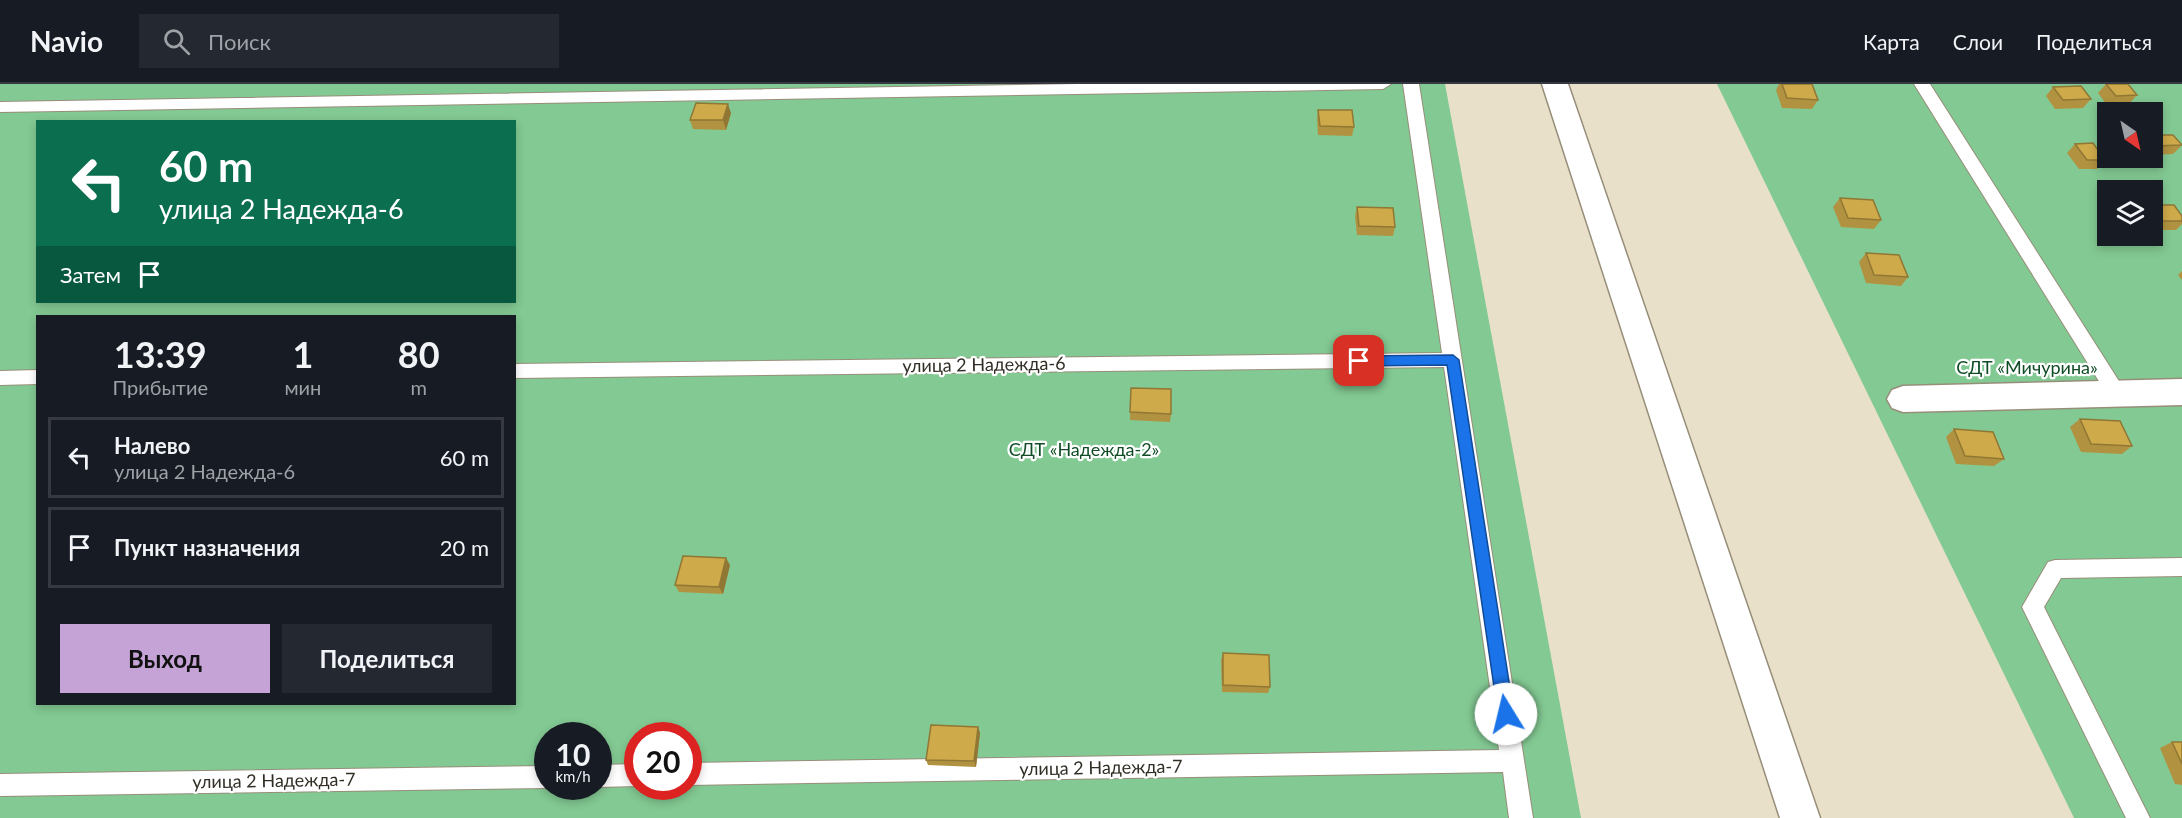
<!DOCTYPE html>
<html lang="ru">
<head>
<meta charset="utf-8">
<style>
	body { margin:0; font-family:Lato,sans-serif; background:#242831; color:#f1f3f6; height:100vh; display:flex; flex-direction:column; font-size:22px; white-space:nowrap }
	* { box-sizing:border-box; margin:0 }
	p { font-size:20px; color:#9ea1a6 }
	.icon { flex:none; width:33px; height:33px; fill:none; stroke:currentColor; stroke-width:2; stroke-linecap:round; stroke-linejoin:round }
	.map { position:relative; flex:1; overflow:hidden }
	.drawer { position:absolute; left:36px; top:231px; width:480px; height:390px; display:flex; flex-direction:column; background:#171b24; border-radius:0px; box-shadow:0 3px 9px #0003 }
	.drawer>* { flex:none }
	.banner { position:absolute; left:36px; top:36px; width:480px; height:183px; border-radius:0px; box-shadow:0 3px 9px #0003; background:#0b6e4f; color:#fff; overflow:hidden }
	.needle { width:39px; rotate:146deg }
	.fabs { position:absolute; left:2097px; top:18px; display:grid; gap:12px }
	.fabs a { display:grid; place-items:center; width:66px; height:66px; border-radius:0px; background:#171b24; box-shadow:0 3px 9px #0003; font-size:30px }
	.speed { position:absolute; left:534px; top:638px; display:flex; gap:12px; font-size:30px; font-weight:700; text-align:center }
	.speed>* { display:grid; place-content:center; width:78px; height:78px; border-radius:50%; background:#171b24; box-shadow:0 3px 9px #0003; line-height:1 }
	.speed small { font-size:15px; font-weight:400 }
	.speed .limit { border:9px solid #d22; background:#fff; color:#111 }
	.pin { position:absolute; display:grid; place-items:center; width:51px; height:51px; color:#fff; margin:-26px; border-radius:12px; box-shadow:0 3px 9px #0006 }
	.me { position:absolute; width:66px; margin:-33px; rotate:351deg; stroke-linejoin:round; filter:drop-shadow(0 0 4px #0008) }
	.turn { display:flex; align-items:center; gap:21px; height:126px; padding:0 24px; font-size:27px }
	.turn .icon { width:78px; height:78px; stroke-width:2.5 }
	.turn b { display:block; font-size:42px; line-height:51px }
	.then { display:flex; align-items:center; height:57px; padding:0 24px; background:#0003; gap:12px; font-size:22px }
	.eta { display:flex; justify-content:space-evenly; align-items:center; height:102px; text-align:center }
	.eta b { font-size:36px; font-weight:700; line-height:42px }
	.cta { display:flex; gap:12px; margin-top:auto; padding:12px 24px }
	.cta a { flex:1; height:69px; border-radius:0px; background:#c6a3d7; color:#111; font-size:24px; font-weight:700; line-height:69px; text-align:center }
	.cta a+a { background:#242831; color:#f1f3f6 }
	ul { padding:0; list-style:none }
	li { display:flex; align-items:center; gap:18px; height:81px; margin:0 12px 9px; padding:0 12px; border:3px solid #363941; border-radius:0px }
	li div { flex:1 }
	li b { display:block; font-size:22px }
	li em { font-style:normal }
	header { display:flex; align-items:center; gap:36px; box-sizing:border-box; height:84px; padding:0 30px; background:#171b24; border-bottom:2px solid #363941 }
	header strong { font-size:28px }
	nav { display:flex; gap:33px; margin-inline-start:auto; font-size:21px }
	.search { width:420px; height:54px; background:#242831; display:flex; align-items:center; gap:15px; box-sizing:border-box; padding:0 21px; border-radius:0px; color:#9ea1a6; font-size:22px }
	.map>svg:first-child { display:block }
</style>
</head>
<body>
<header>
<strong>Navio</strong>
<div class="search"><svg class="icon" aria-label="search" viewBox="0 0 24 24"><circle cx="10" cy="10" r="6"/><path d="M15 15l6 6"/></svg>Поиск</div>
<nav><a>Карта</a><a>Слои</a><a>Поделиться</a></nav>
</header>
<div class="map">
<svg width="2182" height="734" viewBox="0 0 2182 734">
	<rect width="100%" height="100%" fill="#e9e0ca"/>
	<path fill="#83c993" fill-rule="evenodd" d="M0 0H1445L1581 734H0ZM38 38H514V218H38ZM38 232H514V620H38ZM548 651H598V702H548ZM638 651H688V702H638Z
		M1717 0H2182V734H2074ZM2108 28H2152V74H2108ZM2108 106H2152V152H2108Z"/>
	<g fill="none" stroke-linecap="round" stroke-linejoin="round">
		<defs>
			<path id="service" d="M1077 0H1391L1383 5 0 28V18Z
				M1403 0H1419L1533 734H1509L1503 688 688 701V679L1499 666 1444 283 514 294V280L1442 269Z
				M1914 0H1930L2124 305 2126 310 2124 315 2117 318 2110 315Z
				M38 286V300L0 301V287Z
				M2182 474V492L2061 494 2044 523 2150 734H2126L2022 523 2048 478 2055 476Z
				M638 680 639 702 598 703 595 702H598V681Z
				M548 682V702H554L548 704 0 712V690Z"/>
			<path id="minor" d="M2182 295V321L1903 328 1892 324 1887 315 1892 306 1903 302Z"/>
			<path id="tertiary" d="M1542 0H1568L1820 734H1780Z"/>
		</defs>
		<use href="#service" stroke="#978e7a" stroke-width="2"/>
		<use href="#minor" stroke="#978e7a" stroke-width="3"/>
		<use href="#tertiary" stroke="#978e7a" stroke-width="3"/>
		<use href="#service" fill="#fff" fill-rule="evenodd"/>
		<use href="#minor" fill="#fff" fill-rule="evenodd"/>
		<use href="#tertiary" fill="#fff" fill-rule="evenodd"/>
	</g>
	<path fill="#b19240" d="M1779 0H1812L1818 16 1812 25 1782 24 1776 6Z
		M2106 0 2137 11 2128 21H2107L2098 9Z
		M2053 3 2091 15 2083 24 2055 25 2046 12Z
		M1318 26 1354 43 1352 52 1318 51 1317 35Z
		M731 29 726 46 693 45 690 36Z
		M2152 51 2182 61 2173 70 2152 71Z
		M2075 60 2105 76 2097 85H2079L2067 69Z
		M1840 114 1881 136 1874 145 1841 143 1833 123Z
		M2152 121 2182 132V140L2176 146H2152Z
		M1357 123 1395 143 1393 152 1357 151 1355 132Z
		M1866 169 1908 193 1901 202 1866 199 1859 178Z
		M2182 187V196L2178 191Z
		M1131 304 1171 330 1170 338 1130 336Z
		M2080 335 2132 362 2122 370 2081 368 2070 343Z
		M1954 345 2004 375 1994 382 1956 380 1946 353Z
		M730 481 723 510 679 508 675 501Z
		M1223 569 1270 603 1268 609 1222 608 1221 576Z
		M978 643 980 649 976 683 928 681 926 676Z
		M2172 658H2182V701L2175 700 2160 664Z"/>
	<path fill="#907734" d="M728 20 731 29 726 46 723 36Z
		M726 474 730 481 723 510 719 503Z
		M978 643 980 649 976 683 974 677Z"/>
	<path fill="#ceaa4a" stroke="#907734" stroke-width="1.5" d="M1782 0H1812L1818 16 1787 14Z
		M2106 0H2128L2137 11 2116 12Z
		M2081 2 2091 15 2063 16 2053 3Z
		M696 19 728 20 723 36H690Z
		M1318 26H1352L1354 43 1320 42Z
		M2152 51H2173L2182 61 2153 62Z
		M2093 59 2105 76H2087L2075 60Z
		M1840 114 1873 116 1881 136 1848 134Z
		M2152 121H2174L2182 132V137H2156L2152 132Z
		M1357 123 1393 124 1395 143 1359 142Z
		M1866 169 1899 171 1908 193 1874 191Z
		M1131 304 1171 305V330L1130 328Z
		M2080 335 2120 337 2132 362 2091 360Z
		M1954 345 1993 348 2004 375 1965 372Z
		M683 472 726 474 719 503 675 501Z
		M1223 569 1269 571 1270 603 1223 601Z
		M931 641 978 643 974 677 926 676Z
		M2172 658H2182V680Z"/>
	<path fill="#1a73e8" stroke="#114b97" stroke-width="1.5" d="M1453 271 1459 276 1514 630 1511 635 1506 637 1500 635 1498 630 1447 281 1359 282 1352 277 1359 272Z"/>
	<g text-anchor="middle" stroke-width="4.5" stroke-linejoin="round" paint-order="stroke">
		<g font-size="18" fill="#312e25" stroke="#fff">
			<text transform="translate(984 281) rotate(-1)" y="6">улица 2 Надежда-6</text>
			<text transform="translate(1101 684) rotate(-1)" y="6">улица 2 Надежда-7</text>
			<text transform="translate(274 697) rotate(-1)" y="6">улица 2 Надежда-7</text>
		</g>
		<g font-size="18" fill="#104d26" stroke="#fff">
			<text x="2027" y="290">СДТ «Мичурина»</text>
			<text x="1084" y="372">СДТ «Надежда-2»</text>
		</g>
	</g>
</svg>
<div class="fabs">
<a><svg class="needle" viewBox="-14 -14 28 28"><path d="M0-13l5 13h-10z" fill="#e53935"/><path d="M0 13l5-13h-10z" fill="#9ea1a6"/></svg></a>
<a><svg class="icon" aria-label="layers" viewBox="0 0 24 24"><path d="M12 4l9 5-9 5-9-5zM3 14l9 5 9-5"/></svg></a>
</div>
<div class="speed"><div>10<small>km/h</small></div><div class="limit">20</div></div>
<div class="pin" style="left:1359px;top:277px;background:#d93025"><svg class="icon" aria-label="arrive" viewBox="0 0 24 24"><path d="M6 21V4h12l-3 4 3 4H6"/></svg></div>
<svg class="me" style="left:1506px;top:630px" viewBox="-20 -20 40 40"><circle r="19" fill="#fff"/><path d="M0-13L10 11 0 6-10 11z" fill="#1a73e8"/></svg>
<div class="banner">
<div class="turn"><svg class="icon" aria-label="left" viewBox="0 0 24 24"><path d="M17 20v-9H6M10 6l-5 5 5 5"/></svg><div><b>60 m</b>улица 2 Надежда-6</div></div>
<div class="then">Затем<svg class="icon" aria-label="arrive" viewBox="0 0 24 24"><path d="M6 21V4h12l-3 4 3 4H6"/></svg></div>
</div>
<section class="drawer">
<div class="eta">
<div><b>13:39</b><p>Прибытие</p></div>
<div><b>1</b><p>мин</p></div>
<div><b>80</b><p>m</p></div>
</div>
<ul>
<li><svg class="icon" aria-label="left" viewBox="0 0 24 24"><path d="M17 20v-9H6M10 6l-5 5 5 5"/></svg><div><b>Налево</b><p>улица 2 Надежда-6</p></div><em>60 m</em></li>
<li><svg class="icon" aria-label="arrive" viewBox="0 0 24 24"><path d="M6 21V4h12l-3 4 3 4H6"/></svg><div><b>Пункт назначения</b></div><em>20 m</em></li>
</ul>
<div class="cta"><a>Выход</a><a>Поделиться</a></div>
</section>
</div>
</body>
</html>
